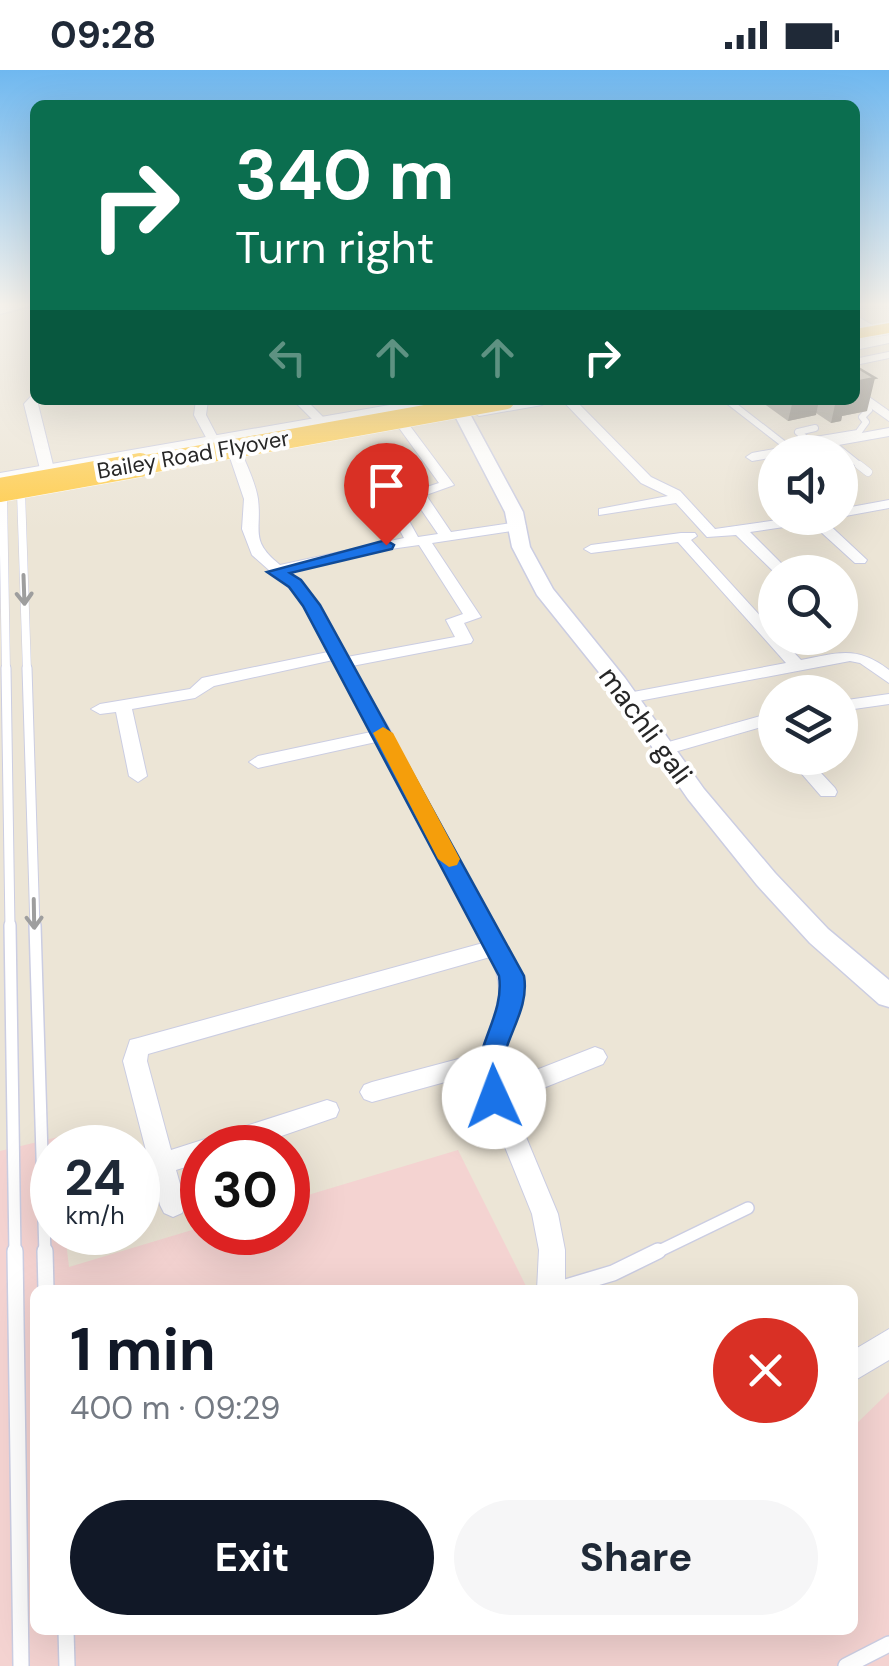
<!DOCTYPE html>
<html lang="en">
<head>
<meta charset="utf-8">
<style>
	body { margin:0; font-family:"DM Sans",sans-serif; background:#f6f6f7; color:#1f2937; height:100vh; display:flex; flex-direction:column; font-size:38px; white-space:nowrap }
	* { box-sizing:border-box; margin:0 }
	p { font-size:32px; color:#747a83 }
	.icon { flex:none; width:55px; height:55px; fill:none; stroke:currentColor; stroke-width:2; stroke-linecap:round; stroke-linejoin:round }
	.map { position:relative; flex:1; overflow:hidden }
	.sheet { position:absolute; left:30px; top:1215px; width:828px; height:350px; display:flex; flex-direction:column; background:#fff; border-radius:15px; box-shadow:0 10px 40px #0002 }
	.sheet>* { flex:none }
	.hud { position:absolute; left:30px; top:30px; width:830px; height:305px; border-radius:15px; box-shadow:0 10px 40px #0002; background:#0b6e4f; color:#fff; overflow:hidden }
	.fabs { position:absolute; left:758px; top:365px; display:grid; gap:20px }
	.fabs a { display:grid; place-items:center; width:100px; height:100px; border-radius:50%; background:#fff; box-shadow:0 10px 40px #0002; font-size:50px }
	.speed { position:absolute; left:30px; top:1055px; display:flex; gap:20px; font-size:50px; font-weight:700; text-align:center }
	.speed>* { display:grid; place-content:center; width:130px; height:130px; border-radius:50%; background:#fff; box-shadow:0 10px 40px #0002; line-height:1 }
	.speed small { font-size:25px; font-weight:400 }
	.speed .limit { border:15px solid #d22; background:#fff; color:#111 }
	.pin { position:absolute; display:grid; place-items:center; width:85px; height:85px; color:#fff; margin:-102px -42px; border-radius:50% 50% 50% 0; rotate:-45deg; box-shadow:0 0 10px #0007 }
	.pin .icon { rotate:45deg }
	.me { position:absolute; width:110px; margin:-55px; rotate:358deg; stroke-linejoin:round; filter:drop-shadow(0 0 8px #0008) }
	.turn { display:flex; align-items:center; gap:35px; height:210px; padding:0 40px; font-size:45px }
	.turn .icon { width:130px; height:130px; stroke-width:2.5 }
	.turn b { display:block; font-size:70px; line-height:85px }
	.lanes { display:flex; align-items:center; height:95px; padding:0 40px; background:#0003; justify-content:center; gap:50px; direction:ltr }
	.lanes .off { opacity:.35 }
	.round { display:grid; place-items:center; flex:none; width:105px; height:105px; border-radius:52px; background:#f6f6f7 }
	.headline { display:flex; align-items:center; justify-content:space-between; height:170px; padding:0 40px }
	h1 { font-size:60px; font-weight:700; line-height:75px; color:#111827 }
	.cta { display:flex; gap:20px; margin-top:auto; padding:20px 40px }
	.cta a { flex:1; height:115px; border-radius:60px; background:#111827; color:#fff; font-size:40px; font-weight:700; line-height:115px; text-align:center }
	.cta a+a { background:#f6f6f7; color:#1f2937 }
	.status { display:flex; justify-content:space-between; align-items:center; height:70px; padding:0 50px; background:#fff; direction:ltr }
	.status svg { height:28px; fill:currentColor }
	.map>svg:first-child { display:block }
</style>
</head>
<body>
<div class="status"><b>09:28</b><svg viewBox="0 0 49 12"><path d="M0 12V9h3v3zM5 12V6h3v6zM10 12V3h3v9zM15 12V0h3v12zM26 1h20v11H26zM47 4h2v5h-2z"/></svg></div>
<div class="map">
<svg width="889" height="1596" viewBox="0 0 889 1596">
	<rect width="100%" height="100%" fill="#ece5d6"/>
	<path fill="#f4d3d1" d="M58 1067V1077L52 1078V1162L65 1163 69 1197 202 1157V1162H288V1131L458 1080 528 1220H35V1560H852L853 1357 889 1322V1596H0V1081Z"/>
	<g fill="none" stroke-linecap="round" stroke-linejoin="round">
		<defs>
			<path id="service-far4" d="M855 292 889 285
				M727 330 785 375 858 363 866 352 862 347 869 340 852 330
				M810 372 798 362 815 358
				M832 373 863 398"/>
			<path id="service-far3" d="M859 395 868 402
				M21 422 27 601
				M3 425 6 601"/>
			<path id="service-far2" d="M6 598 10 858
				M27 598 35 858"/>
			<path id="service-far1" d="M10 855 15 1184
				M35 855 45 1184
				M653 1184 748 1138"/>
			<path id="service" d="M15 1181 21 1596
				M45 1181 46 1220
				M556 1220 613 1203 658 1181
				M66 1560 67 1596
				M846 1596 889 1574"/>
			<path id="minor" d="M855 245 874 256V260H866L855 253Z
				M855 317 889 341V351L855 327Z
				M35 322 54 399 63 416 56 420 51 419 40 399 24 334Z
				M196 330H208L206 345 219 370 217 373H209L194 345Z
				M293 330H306L327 351 317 354Z
				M562 330H575L651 407 680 421 715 459 791 448H822L867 490 865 493H855L811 453 750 462 790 502 775 503 736 465 707 467 676 433 599 445V439L668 426 641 413Z
				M403 351 407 352 454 415 426 425 451 462 519 452 526 456 519 460 432 473 481 547 464 553 473 570 471 573 352 596 393 665 391 667 522 906C524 943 498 976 503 1013L595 977 603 980 607 987 603 994 511 1031 558 1144 565 1180V1220H537L539 1180 532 1144 488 1035 482 1027 478 1003 372 1032 364 1029 360 1022 364 1015 372 1012 481 983C492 946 510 925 490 887L148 984 147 991 171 1080 327 1030 336 1033 339 1040 336 1047 247 1078H202V1092L176 1100 186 1135 182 1143 173 1147 164 1143 160 1135 123 991 130 970 138 968 483 873 376 672 258 698 249 692 258 686 371 662 333 590 214 616 195 628 132 639 147 706 138 712 129 706 116 642 100 644 91 639 100 634 190 619 202 608 328 582 297 525 252 485 242 459 244 429 223 367 229 363 235 367C242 386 255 409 258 429 262 462 249 470 280 495L404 468 384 431 439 413 397 355ZM414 429 438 464 418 467 399 433ZM419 475 463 544 446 550 455 567 347 587 308 519 289 502 369 482Z
				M889 358V366L799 382H775V387L752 391 746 387 752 383Z
				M889 430V438L840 447V439Z
				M681 463H695L697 466 691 470 775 562V568H780L801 590C838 583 857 575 889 600V613L860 593 850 591 628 633 622 632 619 628 628 623 786 593 678 472 591 483 584 479 591 475Z
				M889 624V634L840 641V631Z
				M775 642V653L664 685 655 679 658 675Z
				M788 688H807L835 718 837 722 835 726H821Z
				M889 1259V1290L852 1312V1281Z"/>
			<path id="tertiary" d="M0 236H29L0 244Z
				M457 341 470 344 523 442 530 477 553 519 625 608 704 719 775 803 828 859 889 910V937L879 934 810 873 757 815 688 729 610 616 537 525 512 477 505 442 454 344Z"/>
			<path id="secondary" d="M889 265V273L855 280V270Z
				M418 330H454L446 335 0 413V403Z
				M514 330H550L542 335 479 346 471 341Z"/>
			<path id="trunk" d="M889 253V263L855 269V259Z"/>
		</defs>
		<use href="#service-far4" stroke="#cbcde2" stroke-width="8"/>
		<use href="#service-far3" stroke="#cbcde2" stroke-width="9"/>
		<use href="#service-far2" stroke="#cbcde2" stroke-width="11"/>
		<use href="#service-far1" stroke="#cbcde2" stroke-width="14"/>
		<use href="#service" stroke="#cbcde2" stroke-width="18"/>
		<use href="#minor" stroke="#cbcde2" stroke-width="2"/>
		<use href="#tertiary" stroke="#cbcde2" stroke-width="3"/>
		<use href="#secondary" stroke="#cbcde2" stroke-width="2"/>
		<use href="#trunk" stroke="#fff" stroke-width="3"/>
		<use href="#service-far4" stroke="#fff" stroke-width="6"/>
		<use href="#service-far3" stroke="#fff" stroke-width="8"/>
		<use href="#service-far2" stroke="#fff" stroke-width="9"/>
		<use href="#service-far1" stroke="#fff" stroke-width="11"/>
		<use href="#service" stroke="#fff" stroke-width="15"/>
		<use href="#minor" fill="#fff" fill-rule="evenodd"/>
		<use href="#tertiary" fill="#fff" fill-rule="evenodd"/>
		<use href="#secondary" fill="#fff" fill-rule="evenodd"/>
		<use href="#trunk" fill="#ffcc4a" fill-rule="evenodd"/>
		<defs>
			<path id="trunk-bridge-far1" d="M126 398 505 330"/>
			<path id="trunk-bridge" d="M0 420 140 395"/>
		</defs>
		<use href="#trunk-bridge-far1" stroke="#fff" stroke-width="20" stroke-linecap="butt"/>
		<use href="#trunk-bridge" stroke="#fff" stroke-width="25" stroke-linecap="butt"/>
		<use href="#trunk-bridge-far1" stroke="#ffcc4a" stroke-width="19"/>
		<use href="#trunk-bridge" stroke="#ffcc4a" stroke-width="24"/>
	</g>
	<path fill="#aaa69d" d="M759 330H855L867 341 842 346 841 351 831 353 816 343V345L788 351Z"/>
	<path fill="#8b877f" d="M875 308 867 341 842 346 841 351 831 353 836 330H855V312Z
		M793 330H819L816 345 788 351Z"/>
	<path fill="#c6c1b6" stroke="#8b877f" stroke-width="2.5" d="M855 296 875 308 855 312Z"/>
	<defs><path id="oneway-shaft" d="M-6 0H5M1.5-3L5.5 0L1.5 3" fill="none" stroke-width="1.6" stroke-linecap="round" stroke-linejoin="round" transform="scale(2.5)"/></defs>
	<g stroke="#9e9e9e">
		<use href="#oneway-shaft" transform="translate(24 520) rotate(88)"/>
		<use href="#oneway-shaft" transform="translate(34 844) rotate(89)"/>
	</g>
	<linearGradient id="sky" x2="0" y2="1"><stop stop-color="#6fb8f0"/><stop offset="0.51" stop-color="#f6f3ed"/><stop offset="1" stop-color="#f6f3ed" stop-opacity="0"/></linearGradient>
	<rect width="889" height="460" fill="url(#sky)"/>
	<path fill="#1a73e8" stroke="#114b97" stroke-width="2.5" d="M386 470 394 475 392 479 290 503 301 510 320 535 524 906C529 935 511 959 504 986 500 1003 511 1019 504 1035L494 1039 484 1035C461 988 506 952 499 906L303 536 289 517 267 502Z"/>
	<path fill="#f59e0b" d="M383 657 393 663 460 789 457 795 449 797 438 789 373 663Z"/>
	<g text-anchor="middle" stroke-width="8" stroke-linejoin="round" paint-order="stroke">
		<g font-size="22" fill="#272727" stroke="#fff">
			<text transform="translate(193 384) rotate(-10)" y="8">Bailey Road Flyover</text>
		</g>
		<g font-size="28" fill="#272727" stroke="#fff">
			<text transform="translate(646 655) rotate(54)" y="10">machli gali</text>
		</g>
	</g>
</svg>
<div class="fabs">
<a><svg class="icon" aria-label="sound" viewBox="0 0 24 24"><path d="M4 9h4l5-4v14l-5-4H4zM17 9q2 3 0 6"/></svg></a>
<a><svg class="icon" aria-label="search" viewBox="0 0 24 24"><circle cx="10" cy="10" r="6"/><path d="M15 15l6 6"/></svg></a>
<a><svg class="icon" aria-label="layers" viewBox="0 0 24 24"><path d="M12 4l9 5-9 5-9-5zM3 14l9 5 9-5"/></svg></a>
</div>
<div class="speed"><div>24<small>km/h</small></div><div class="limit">30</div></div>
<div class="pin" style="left:386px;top:475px;background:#d93025"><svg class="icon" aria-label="arrive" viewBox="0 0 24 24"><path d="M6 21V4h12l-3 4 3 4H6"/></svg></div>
<svg class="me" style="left:494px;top:1027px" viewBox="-20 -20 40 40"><circle r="19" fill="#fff"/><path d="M0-13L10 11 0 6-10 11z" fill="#1a73e8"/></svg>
<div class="hud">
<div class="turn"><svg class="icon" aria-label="right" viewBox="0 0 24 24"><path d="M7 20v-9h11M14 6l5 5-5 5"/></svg><div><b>340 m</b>Turn right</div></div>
<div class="lanes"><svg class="icon off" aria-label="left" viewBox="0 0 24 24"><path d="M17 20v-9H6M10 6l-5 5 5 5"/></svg><svg class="icon off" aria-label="ahead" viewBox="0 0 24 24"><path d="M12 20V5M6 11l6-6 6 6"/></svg><svg class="icon off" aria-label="ahead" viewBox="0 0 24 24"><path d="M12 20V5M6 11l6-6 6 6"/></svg><svg class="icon" aria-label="right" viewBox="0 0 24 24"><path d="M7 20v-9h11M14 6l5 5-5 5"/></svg></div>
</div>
<section class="sheet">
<div class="headline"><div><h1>1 min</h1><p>400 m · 09:29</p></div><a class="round" style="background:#d93025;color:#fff"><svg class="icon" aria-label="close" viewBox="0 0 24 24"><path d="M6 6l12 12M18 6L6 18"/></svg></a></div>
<div class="cta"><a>Exit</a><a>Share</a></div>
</section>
</div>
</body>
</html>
